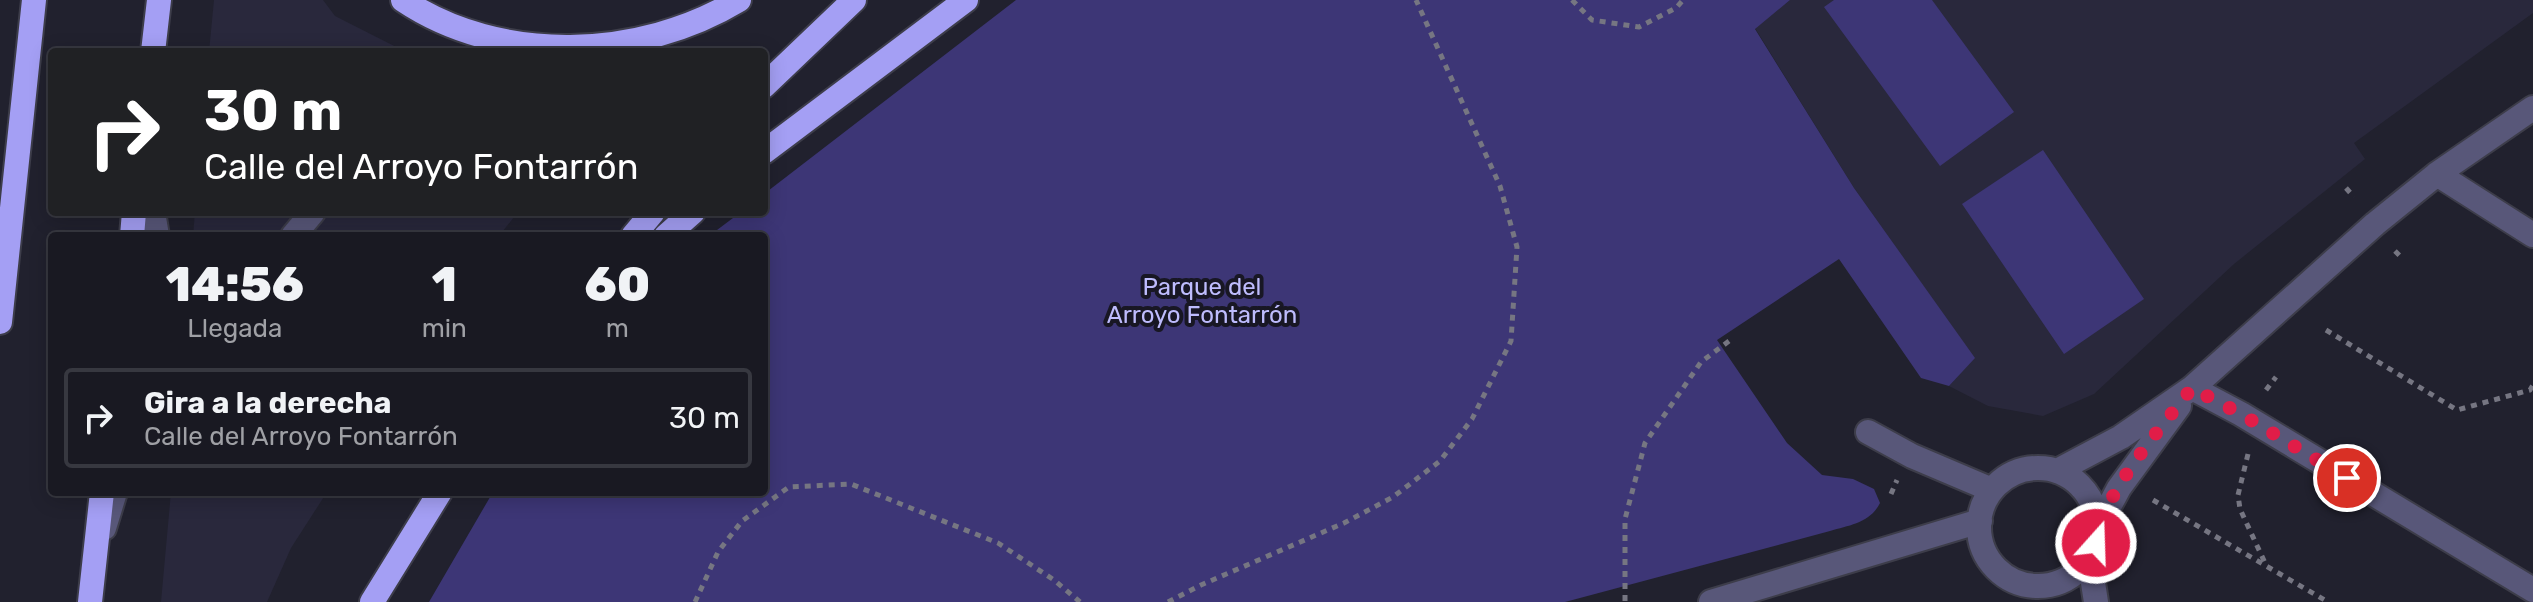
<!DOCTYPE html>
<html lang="es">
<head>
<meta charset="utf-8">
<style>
	body { margin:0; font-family:Rubik,sans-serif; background:#22222a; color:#f1f3f6; height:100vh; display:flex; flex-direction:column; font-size:30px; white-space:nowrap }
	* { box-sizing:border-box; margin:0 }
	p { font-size:26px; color:#9fa0a5 }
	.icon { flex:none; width:44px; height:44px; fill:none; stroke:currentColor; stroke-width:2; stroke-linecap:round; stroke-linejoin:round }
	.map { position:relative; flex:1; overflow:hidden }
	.panel { position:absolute; left:48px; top:232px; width:720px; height:264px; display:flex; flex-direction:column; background:#191922; border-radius:8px; box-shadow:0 4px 20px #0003,0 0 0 2px #373840 }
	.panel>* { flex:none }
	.banner { position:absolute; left:48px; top:48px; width:720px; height:168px; border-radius:8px; box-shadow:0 4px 20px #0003,0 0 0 2px #373840; background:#202124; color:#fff; overflow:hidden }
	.pin { position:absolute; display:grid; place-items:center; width:68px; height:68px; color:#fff; margin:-34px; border:4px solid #fff; border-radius:50%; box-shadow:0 2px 8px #0007 }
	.me { position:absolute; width:88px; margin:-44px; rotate:20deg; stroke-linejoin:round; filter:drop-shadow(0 0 6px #0008) }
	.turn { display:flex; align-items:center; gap:28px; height:168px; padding:0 24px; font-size:36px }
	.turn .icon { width:104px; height:104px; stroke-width:2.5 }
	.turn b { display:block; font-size:56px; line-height:68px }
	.eta { display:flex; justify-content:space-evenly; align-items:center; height:136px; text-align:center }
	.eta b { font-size:48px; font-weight:800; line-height:56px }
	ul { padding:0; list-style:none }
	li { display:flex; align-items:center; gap:24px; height:100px; margin:0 16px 12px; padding:0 8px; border:4px solid #373840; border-radius:8px }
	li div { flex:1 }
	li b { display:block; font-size:30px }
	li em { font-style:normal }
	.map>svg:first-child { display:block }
</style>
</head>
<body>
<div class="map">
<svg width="2533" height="602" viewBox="0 0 2533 602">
	<rect width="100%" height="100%" fill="#21212e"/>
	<path fill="#29283c" d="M214 0H323L335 16 406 52H209Z
		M1790 0H2533V13L2354 143 2365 159 2234 264 2094 394 2043 416 1988 406 1949 386 1974 358 1854 188 1755 28Z
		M195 212H518L499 236H193Z
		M171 492H327L291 548 267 602H161Z"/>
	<path fill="#3d3676" d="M1016 0H1790L1755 29 1854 188 1975 358 1949 386 1921 378 1839 259 1717 340 1787 443 1822 475 1853 479 1874 489 1880 503C1870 523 1850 525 1830 531L1565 602H429L493 492H764V236H709L741 212H764V194Z
		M1834 0H1932L2014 112 1940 166 1824 7Z
		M2043 150 2144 299 2064 354 1962 204Z"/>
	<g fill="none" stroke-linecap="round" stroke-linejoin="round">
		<defs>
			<path id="minor" d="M2437 174 2533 235
				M153 212 157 236
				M293 236 313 212
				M2192 388 2241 414 2533 590
				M1868 432 1912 456 1992 490
				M1979 527a59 59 0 1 1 118 0a59 59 0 1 1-118 0Z
				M2057 471 2121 437 2192 388 2375 224 2437 174 2533 108
				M2098 527 2119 488 2179 406
				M104 528 115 492
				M2089 557 2096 602
				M1711 602 1980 521"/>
			<path id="highway" d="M403 0C500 65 640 60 739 0
				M153 52 159 0
				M764 86 854 0
				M764 152 966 0
				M132 236 134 212
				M633 236 653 212
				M666 236 693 212
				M0 322 34 0
				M90 602 102 492
				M372 602 440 492"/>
		</defs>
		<use href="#minor" stroke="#3d3d4a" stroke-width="28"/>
		<use href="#highway" stroke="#3d3d4a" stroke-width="28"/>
		<path stroke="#767682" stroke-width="5" stroke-dasharray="6 6" stroke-linecap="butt" d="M1572 0 1592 20 1639 27 1676 8 1683 0
			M2346 188 2354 197
			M2395 251 2403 259
			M2326 330 2457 410 2530 390 2533 385
			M2266 390 2276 377
			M2248 454 2238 495 2240 509 2266 565
			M1891 494 1897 480
			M2153 500 2328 602
			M1625 601V519L1645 443 1701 362 1733 338
			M695 602 718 552 742 521 789 487 851 484 998 543 1054 580 1080 602
			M1168 602 1201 585 1344 523 1393 497 1440 461 1472 419 1511 341 1517 247 1500 186 1416 0"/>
		<use href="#minor" stroke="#585779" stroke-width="24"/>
		<use href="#highway" stroke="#a49ff4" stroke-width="24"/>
	</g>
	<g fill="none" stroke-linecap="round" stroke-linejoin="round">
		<path stroke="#e11d48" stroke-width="14" stroke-dasharray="0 25.2" d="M2096 543C2102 494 2161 428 2192 388L2241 414 2347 478"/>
	</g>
	<g text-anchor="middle" stroke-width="8" stroke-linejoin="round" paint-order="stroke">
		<g font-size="24" fill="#bebcfd" stroke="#181724">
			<text x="1202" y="295">Parque del<tspan x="1202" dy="28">Arroyo Fontarrón</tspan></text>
		</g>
	</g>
</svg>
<div class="pin" style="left:2347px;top:478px;background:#d93025"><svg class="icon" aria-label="arrive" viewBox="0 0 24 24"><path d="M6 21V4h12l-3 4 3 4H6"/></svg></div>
<svg class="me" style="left:2096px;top:543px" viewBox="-20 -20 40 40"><circle r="17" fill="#e11d48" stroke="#fff" stroke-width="3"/><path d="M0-11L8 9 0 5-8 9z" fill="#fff"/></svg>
<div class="banner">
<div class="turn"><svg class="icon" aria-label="right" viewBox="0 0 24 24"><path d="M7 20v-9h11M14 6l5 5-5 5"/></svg><div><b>30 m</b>Calle del Arroyo Fontarrón</div></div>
</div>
<section class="panel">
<div class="eta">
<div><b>14:56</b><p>Llegada</p></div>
<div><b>1</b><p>min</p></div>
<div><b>60</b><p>m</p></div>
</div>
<ul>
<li><svg class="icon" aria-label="right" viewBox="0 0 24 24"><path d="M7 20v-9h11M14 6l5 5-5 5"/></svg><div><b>Gira a la derecha</b><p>Calle del Arroyo Fontarrón</p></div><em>30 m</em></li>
</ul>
</section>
</div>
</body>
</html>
